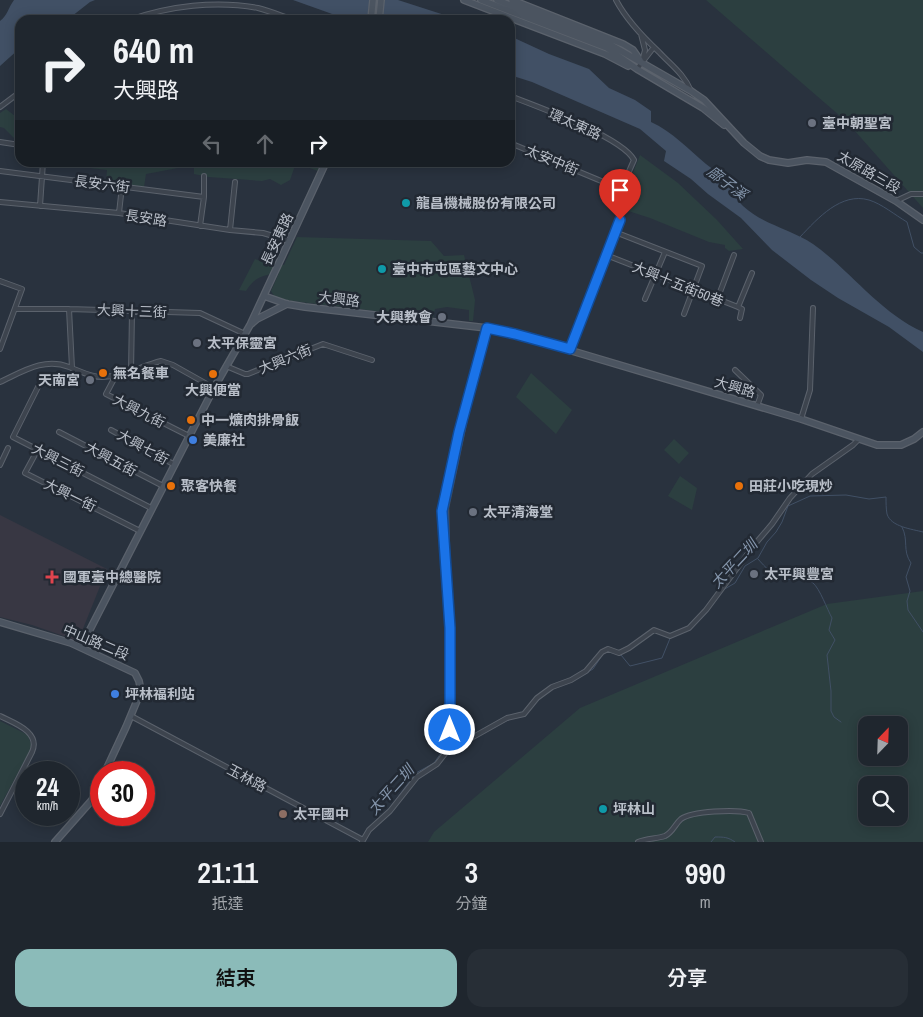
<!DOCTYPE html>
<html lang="zh-TW">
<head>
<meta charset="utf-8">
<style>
	body { margin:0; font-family:"Archivo Narrow","Noto Sans TC",sans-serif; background:#272e36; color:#f1f3f6; height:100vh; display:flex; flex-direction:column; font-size:19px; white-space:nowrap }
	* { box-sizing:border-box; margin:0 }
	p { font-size:16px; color:#a1a5aa }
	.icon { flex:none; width:28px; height:28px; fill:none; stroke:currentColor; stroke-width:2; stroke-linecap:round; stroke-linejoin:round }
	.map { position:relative; height:842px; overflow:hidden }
	.side { display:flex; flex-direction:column; background:#1f262e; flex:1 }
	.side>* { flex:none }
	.top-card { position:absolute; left:15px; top:15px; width:500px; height:152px; border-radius:15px; box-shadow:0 2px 12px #0003,0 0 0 1px #3c434a; background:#1f262e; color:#f1f3f6; overflow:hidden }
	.needle { width:32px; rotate:23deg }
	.buttons { position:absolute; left:858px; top:716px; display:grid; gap:10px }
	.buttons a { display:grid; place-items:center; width:50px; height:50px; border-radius:10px; background:#1f262e; box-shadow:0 2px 12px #0003,0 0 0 1px #3c434a; font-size:25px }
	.speed { position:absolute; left:15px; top:761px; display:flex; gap:10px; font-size:25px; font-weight:700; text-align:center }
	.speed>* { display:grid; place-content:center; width:65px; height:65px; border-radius:50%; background:#1f262e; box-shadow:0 2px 12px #0003,0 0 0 1px #3c434a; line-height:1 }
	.speed small { font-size:12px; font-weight:400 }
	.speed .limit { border:8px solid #d22; background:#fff; color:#111 }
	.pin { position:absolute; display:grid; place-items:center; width:42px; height:42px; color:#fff; margin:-51px -21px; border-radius:50% 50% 50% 0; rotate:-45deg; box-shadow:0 0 5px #0007 }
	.pin .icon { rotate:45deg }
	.me { position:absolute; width:55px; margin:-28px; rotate:0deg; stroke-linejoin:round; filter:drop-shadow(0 0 4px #0008) }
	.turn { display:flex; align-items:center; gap:18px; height:105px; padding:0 15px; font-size:22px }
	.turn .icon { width:65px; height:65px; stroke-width:2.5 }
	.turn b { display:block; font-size:35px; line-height:42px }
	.lanes { display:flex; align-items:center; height:48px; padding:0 15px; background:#0003; justify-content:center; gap:25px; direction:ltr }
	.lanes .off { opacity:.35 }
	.eta { display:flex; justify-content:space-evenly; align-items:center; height:85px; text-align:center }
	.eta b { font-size:30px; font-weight:600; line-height:35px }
	.action { display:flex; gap:10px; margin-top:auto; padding:10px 15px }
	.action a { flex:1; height:58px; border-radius:15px; background:#8bbbb9; color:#111; font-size:20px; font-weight:600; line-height:58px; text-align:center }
	.action a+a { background:#272e36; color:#f1f3f6 }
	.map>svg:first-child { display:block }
</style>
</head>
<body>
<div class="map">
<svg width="923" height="842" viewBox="0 0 923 842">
	<rect width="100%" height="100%" fill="#29323e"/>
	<path fill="#383743" d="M0 515 107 569 78 641 32 625 0 617Z"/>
	<path fill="#2c3f40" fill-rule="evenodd" d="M706 0H923V208L847 122Z
		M6 109 15 116 20 113V140H16L4 128 0 127V113Z
		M640 155 678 183 717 220 743 249 729 251 725 248V245L709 242 650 218 619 208Z
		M82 163H322L318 171 296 163 290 180 281 185 270 179 262 181 209 177 194 174V168H178L146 174 144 187 106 182 107 170 82 167Z
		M297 237 431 241 444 256 464 255 475 300 473 321H469V310L447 307 435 309 433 318 276 299 271 291 279 273C264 275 254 277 246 291L239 290 255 259 272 265H284Z
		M531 373 572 410 556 434 516 397Z
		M674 439 689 453 679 464 664 450Z
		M680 476 697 488 692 510 668 496Z
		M923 591V842H428L434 832 580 708 827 604ZM866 725H899V758H866ZM866 785H899V818H866Z
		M0 721 28 735 32 747 0 806Z"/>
	<path fill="#415065" d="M14 0H95L90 2 67 20H20V48L0 66V21C8 15 8 8 14 0Z
		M293 0H398L460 20H349Z
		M510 36 549 54 589 69 609 88 635 100 651 111V122C673 132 688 149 706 164 712 169 719 172 724 178 732 186 735 199 743 206 762 224 791 229 813 244 852 272 879 312 923 332V352L889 327 838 298 811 280 772 250 741 218 708 194 691 179 664 161 666 151 640 129 532 82 510 75Z"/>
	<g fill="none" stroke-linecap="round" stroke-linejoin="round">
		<path stroke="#415065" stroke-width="1" d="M800 237C818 218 841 192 869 200 882 204 895 215 907 222L914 247 921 253H923
			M902 527C909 541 902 550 911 563L906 577 910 591 907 601 908 610 923 632
			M758 559C765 567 774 577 786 579 795 581 804 576 813 583 820 589 827 609 832 618L829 630 835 640 827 655 831 691V711L834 717 841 722
			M723 590 735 583 745 566 758 558 767 542 776 532 782 522 788 506 810 496 846 495 869 499 886 497C886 502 886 509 887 514 891 527 912 529 923 532
			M691 628 702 617
			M680 634 687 630
			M618 654 621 655 630 666 662 658 671 636
			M586 673 593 669 603 654
			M533 705 545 694
			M503 722 511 719
			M450 750 462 744
			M386 813 416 773 434 763 441 753 444 752
			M371 826 381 817
			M359 842 365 833
			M711 842 715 837C724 837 728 837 735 842"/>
		<path stroke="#415065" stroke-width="4.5" d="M449 592 447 508 466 418
			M452 670 456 748"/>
		<defs>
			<path id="street" d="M616 0C626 19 643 37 659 52 671 65 684 74 691 91
				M129 20C169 6 216 0 258 8 270 11 282 16 294 20
				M641 34 645 50 642 62
				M637 69 654 47
				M510 96C536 106 622 137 634 160L623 185 618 188 510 143
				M0 107 20 92
				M0 142 20 145
				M0 171 204 197
				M896 201 911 194H923
				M0 202 119 213 230 230 263 233 290 241
				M40 206 43 162
				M119 213 122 186
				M200 226 204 197V176
				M230 230 235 182
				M615 232 702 266 684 314
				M606 255 738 307 742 309 740 318
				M0 281 22 289 0 349
				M645 299 665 252
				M717 300 734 255
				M738 307 752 273
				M15 309H69L200 313 245 334
				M69 309 72 368
				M569 349 620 220
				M226 366 245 374H248L323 344 372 360
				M735 370 761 395 757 406
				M131 372 132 312
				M115 377 106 394 189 436
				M0 382C22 372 44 357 69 367 80 371 90 377 102 377 124 377 141 366 161 361L173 365 214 388
				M38 387 13 437 151 508
				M801 419 810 390 813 308
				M111 430 175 465
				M59 432 163 486
				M38 449 25 473 140 531
				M0 465 8 448
				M0 716C14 723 41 732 32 752L0 814
				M131 716 363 840
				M451 746 466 741 507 718 524 714 537 698 552 687 571 680 586 671 602 652 608 649 619 653 629 648 654 630 670 636 689 628 706 610 755 544 772 524 790 498 812 474 853 445 859 439
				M451 746 448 738 450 730V628L442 511 459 432 487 328
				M362 842 369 830 390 811 417 777 437 764 451 746
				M638 842C647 838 656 839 665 836 673 832 675 824 681 819 692 811 736 809 749 813L761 842"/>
			<path id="secondary" d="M464 0 605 54 628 66
				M481 0 607 48 637 69 703 108 724 125
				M497 0 609 44 691 91 704 100 744 143 760 156 769 160 788 163 807 160 826 162 896 201 923 220
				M512 0 623 44 633 50 640 60
				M371 20 373 0
				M379 20 381 0
				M264 296 287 304 305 307 487 328 515 334 801 419 877 445H901L914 439 923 432
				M251 323 326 162
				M0 622 71 643 135 673 139 681 141 691 126 727 105 772
				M81 647 214 388 250 325 257 319 287 304
				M55 842 92 800 101 780"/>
		</defs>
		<use href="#street" stroke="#5b626c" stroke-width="6"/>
		<use href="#secondary" stroke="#5b626c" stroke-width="8"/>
		<use href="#street" stroke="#3d444e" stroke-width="4"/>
		<use href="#secondary" stroke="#4b5460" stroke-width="5.5"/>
	</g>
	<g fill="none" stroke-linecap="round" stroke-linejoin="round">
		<defs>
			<path id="route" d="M450 730V628L442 511 459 432 487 328 515 334 570 349 620 220"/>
		</defs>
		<use href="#route" stroke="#114b97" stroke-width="12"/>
		<use href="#route" stroke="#1a73e8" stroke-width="9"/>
	</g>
	<g fill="#6b7280" stroke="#222933" stroke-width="2">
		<circle cx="812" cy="123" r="5"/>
		<circle cx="442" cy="317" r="5"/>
		<circle cx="197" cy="343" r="5"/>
		<circle cx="90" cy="380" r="5"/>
		<circle cx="473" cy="512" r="5"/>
		<circle cx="754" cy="574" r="5"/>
	</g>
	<g fill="#0f9aa8" stroke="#222933" stroke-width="2">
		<circle cx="406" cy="203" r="5"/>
		<circle cx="382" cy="269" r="5"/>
		<circle cx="603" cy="809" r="5"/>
	</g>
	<g fill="#e8710a" stroke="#222933" stroke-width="2">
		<circle cx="103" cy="373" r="5"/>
		<circle cx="213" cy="374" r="5"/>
		<circle cx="191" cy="420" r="5"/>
		<circle cx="171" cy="486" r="5"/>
		<circle cx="739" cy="486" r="5"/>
	</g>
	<g fill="#3f7fe0" stroke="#222933" stroke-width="2">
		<circle cx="193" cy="440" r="5"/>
		<circle cx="115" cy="694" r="5"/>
	</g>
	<path fill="#e0444e" stroke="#222933" stroke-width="2" d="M49.5 569.5h5v5h5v5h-5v5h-5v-5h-5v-5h5z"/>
	<circle fill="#8d6e63" stroke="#222933" stroke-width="2" cx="283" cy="814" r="5"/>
	<g text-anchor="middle" stroke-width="5" stroke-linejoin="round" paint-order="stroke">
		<g font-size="14" font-weight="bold" fill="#b9bfc9" stroke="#222933" text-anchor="start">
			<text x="822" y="128">臺中朝聖宮</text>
			<text x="416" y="208">龍昌機械股份有限公司</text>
			<text x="392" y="274">臺中市屯區藝文中心</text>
			<text x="432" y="322" text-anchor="end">大興教會</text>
			<text x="207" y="348">太平保靈宮</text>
			<text x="113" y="378">無名餐車</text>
			<text x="80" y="385" text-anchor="end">天南宮</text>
			<text x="213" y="395" text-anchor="middle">大興便當</text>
			<text x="201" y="425">中一爌肉排骨飯</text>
			<text x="203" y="445">美廉社</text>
			<text x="181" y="491">聚客快餐</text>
			<text x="749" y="491">田莊小吃現炒</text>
			<text x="483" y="517">太平清海堂</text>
			<text x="764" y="579">太平興豐宮</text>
			<text x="63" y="582">國軍臺中總醫院</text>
			<text x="125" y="699">坪林福利站</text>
			<text x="613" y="814">坪林山</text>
			<text x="293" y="819">太平國中</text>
		</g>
		<g font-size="14" fill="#b9bfc9" stroke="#222933">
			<text transform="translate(575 124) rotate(24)" y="5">環太東路</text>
			<text transform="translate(552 160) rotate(23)" y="5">太安中街</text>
			<text transform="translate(869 172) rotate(30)" y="5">太原路三段</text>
			<text transform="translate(102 184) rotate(7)" y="5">長安六街</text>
			<text transform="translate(146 218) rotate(9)" y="5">長安路</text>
			<text transform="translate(277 239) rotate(-65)" y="5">長安東路</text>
			<text transform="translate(678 284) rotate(22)" y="5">大興十五街50巷</text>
			<text transform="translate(339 299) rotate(7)" y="5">大興路</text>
			<text transform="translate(132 311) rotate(2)" y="5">大興十三街</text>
			<text transform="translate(285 359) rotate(-22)" y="5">大興六街</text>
			<text transform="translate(735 387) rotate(16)" y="5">大興路</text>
			<text transform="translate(139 411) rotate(27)" y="5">大興九街</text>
			<text transform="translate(143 447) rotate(29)" y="5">大興七街</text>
			<text transform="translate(111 459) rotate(28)" y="5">大興五街</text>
			<text transform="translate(58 460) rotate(27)" y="5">大興三街</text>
			<text transform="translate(70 495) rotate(26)" y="5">大興一街</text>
			<text transform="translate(96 642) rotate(23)" y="5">中山路二段</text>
			<text transform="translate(247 778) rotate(28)" y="5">玉林路</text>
		</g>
		<g font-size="15" font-style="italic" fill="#8596ac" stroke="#222933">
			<text transform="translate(727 183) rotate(37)" y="5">廍子溪</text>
			<text transform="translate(734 564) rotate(-47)" y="5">太平二圳</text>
			<text transform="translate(391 790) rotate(-48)" y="5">太平二圳</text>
		</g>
	</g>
</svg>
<div class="buttons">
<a><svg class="needle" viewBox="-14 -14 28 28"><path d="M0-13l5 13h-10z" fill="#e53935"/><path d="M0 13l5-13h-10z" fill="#a1a5aa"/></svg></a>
<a><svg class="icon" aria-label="search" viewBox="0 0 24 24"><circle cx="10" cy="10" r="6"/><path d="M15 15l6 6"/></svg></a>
</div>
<div class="speed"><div>24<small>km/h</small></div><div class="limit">30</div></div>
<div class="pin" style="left:620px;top:220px;background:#d93025"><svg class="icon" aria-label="arrive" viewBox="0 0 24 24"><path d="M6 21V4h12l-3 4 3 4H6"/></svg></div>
<svg class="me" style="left:450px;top:730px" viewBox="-20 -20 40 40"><circle r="17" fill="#1a73e8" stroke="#fff" stroke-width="3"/><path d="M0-11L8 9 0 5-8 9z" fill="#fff"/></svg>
<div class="top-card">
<div class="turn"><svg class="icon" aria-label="right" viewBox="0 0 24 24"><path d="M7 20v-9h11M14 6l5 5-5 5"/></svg><div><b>640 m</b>大興路</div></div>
<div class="lanes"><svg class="icon off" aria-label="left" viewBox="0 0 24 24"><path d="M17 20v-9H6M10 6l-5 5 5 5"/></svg><svg class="icon off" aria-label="ahead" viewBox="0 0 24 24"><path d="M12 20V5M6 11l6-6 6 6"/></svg><svg class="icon" aria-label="right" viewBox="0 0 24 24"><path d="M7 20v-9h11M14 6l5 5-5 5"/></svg></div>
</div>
</div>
<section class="side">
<div class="eta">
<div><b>21:11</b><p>抵達</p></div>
<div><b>3</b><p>分鐘</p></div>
<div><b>990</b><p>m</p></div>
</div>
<div class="action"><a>結束</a><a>分享</a></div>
</section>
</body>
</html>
